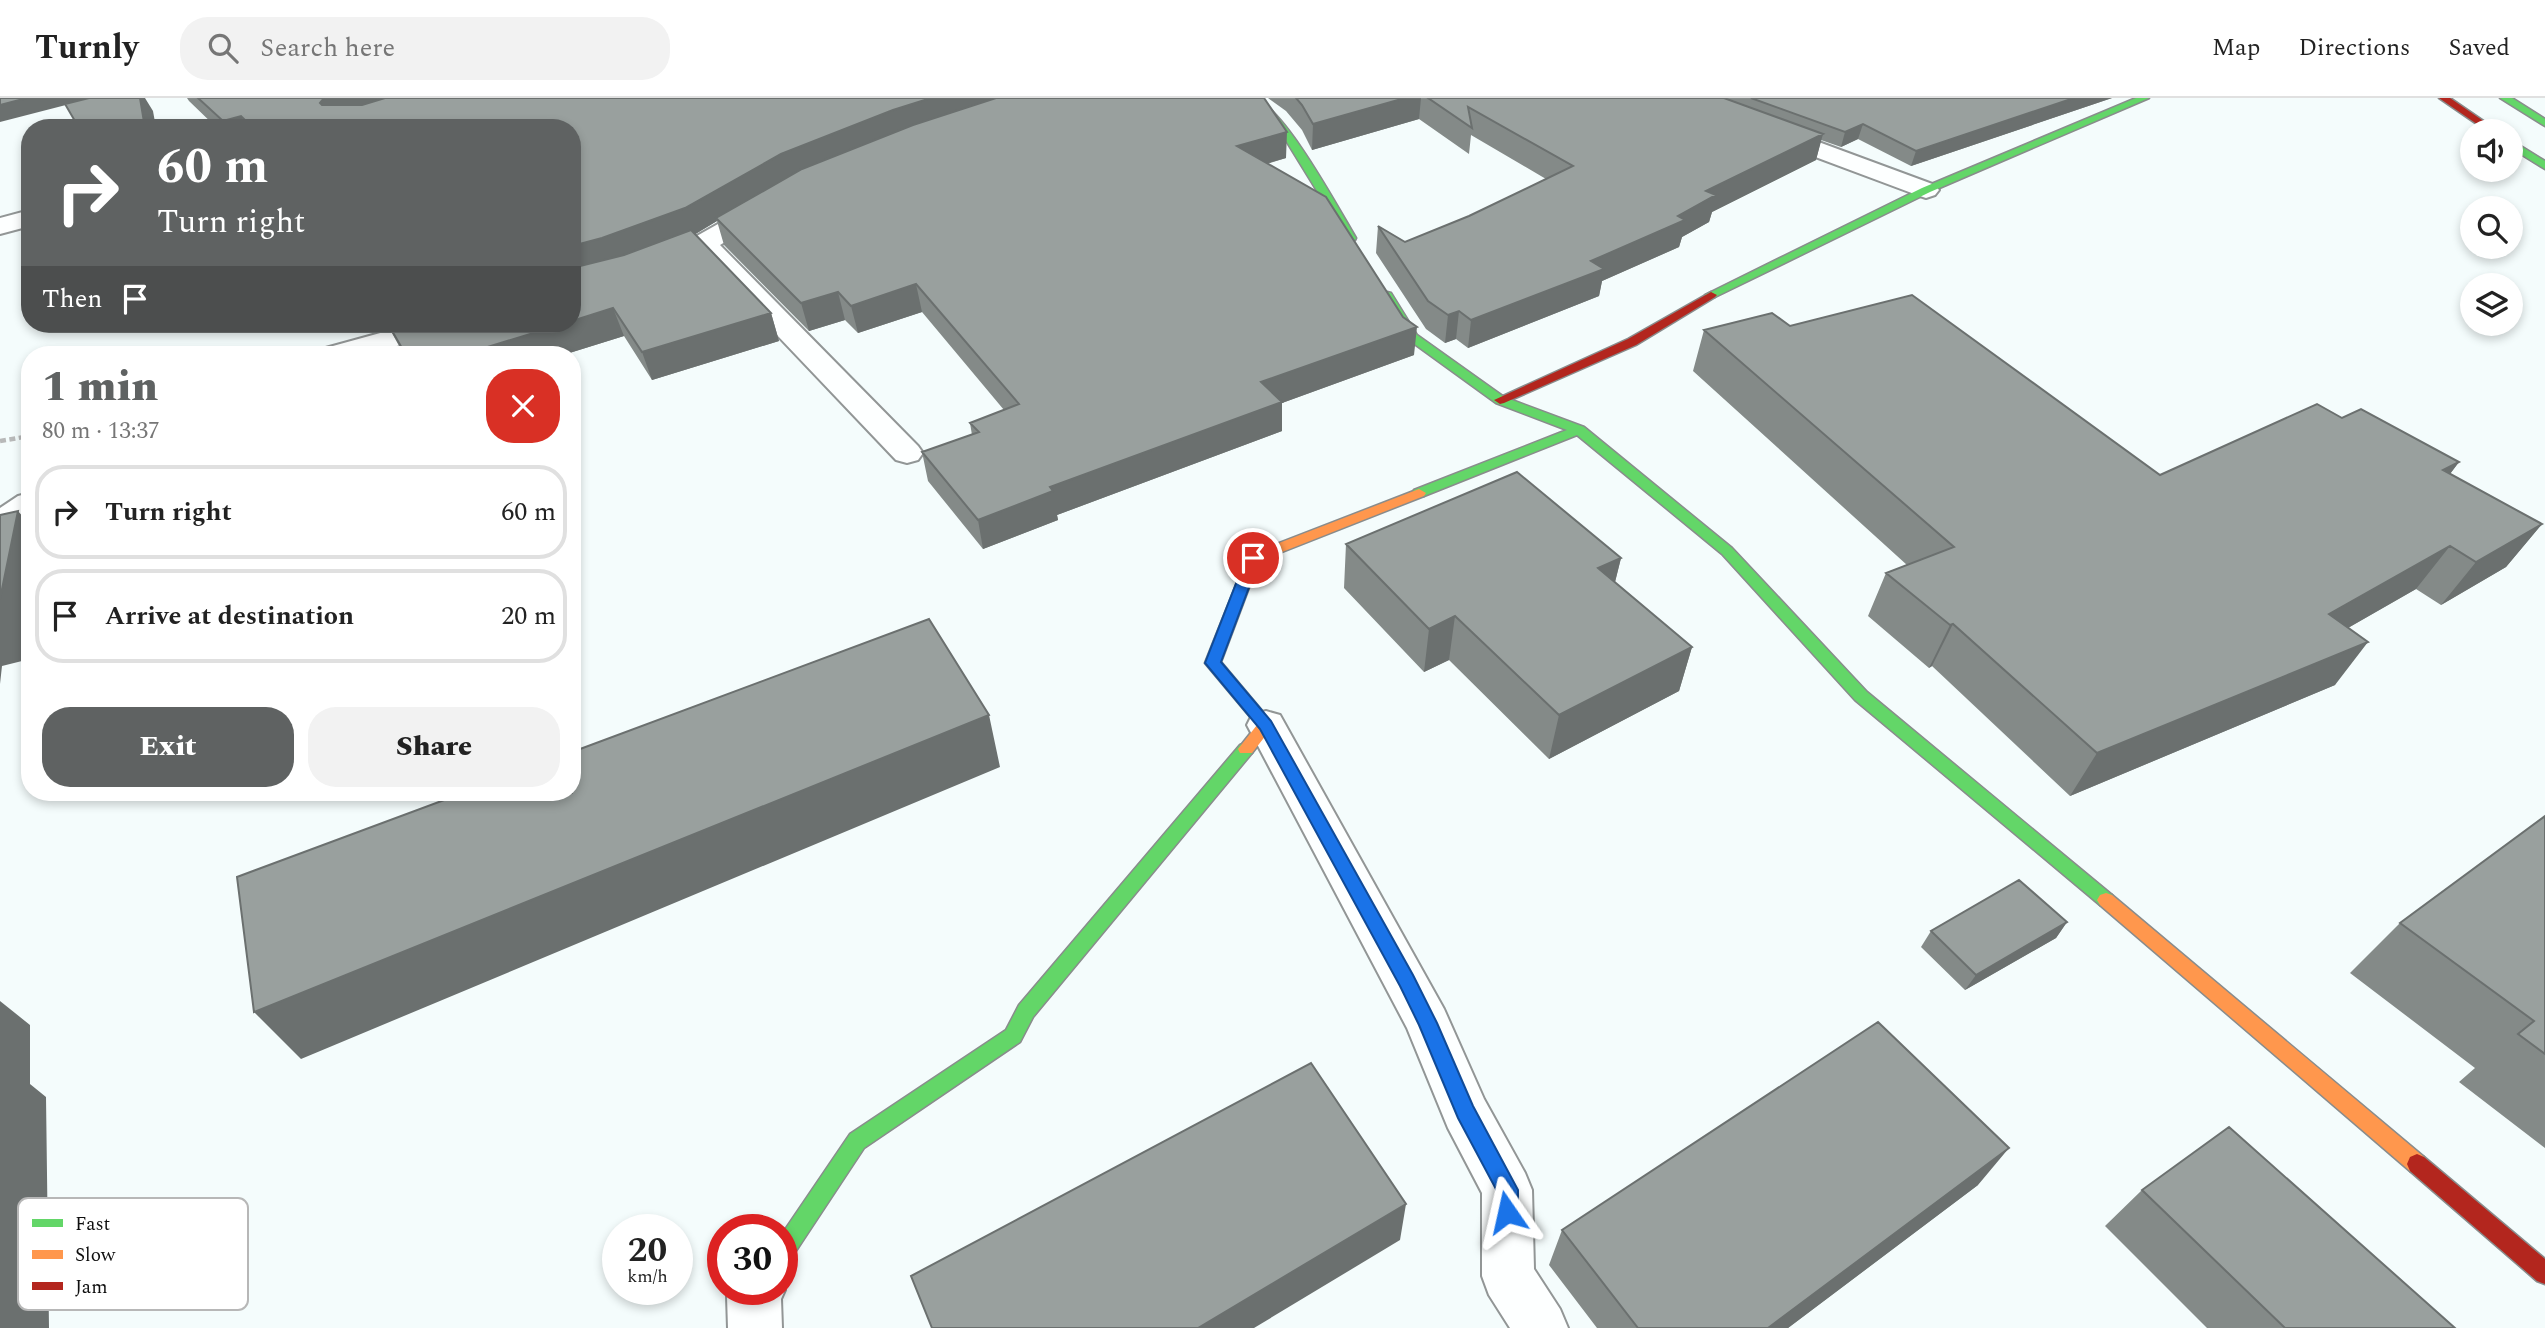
<!DOCTYPE html>
<html lang="en">
<head>
<meta charset="utf-8">
<style>
	body { margin:0; font-family:Spectral,serif; background:#f2f2f2; color:#222; height:100vh; display:flex; flex-direction:column; font-size:26px; white-space:nowrap }
	* { box-sizing:border-box; margin:0 }
	p { font-size:23px; color:#767676 }
	.icon { flex:none; width:38px; height:38px; fill:none; stroke:currentColor; stroke-width:2; stroke-linecap:round; stroke-linejoin:round }
	.map { position:relative; flex:1; overflow:hidden }
	.panel { position:absolute; left:21px; top:248px; width:560px; height:455px; display:flex; flex-direction:column; background:#fff; border-radius:28px; box-shadow:0 4px 10px #0003 }
	.panel>* { flex:none }
	.banner { position:absolute; left:21px; top:21px; width:560px; height:214px; border-radius:28px; box-shadow:0 4px 10px #0003; background:#5f6262; color:#fff; overflow:hidden }
	.buttons { position:absolute; left:2460px; top:21px; display:grid; gap:14px }
	.buttons a { display:grid; place-items:center; width:63px; height:63px; border-radius:50%; background:#fff; box-shadow:0 4px 10px #0003; font-size:35px }
	.speed { position:absolute; left:602px; top:1116px; display:flex; gap:14px; font-size:35px; font-weight:700; text-align:center }
	.speed>* { display:grid; place-content:center; width:91px; height:91px; border-radius:50%; background:#fff; box-shadow:0 4px 10px #0003; line-height:1 }
	.speed small { font-size:18px; font-weight:400 }
	.speed .limit { border:10px solid #d22; background:#fff; color:#111 }
	.pin { position:absolute; display:grid; place-items:center; width:60px; height:60px; color:#fff; margin:-30px; border:4px solid #fff; border-radius:50%; box-shadow:0 2px 7px #0007 }
	.me { position:absolute; width:77px; margin:-38px; rotate:349deg; stroke-linejoin:round; filter:drop-shadow(0 0 5px #0008) }
	.turn { display:flex; align-items:center; gap:24px; height:147px; padding:0 21px; font-size:32px }
	.turn .icon { width:91px; height:91px; stroke-width:2.5 }
	.turn b { display:block; font-size:49px; line-height:60px }
	.then { display:flex; align-items:center; height:66px; padding:0 21px; background:#0003; gap:14px; font-size:26px }
	.round { display:grid; place-items:center; flex:none; width:74px; height:74px; border-radius:28px; background:#f2f2f2 }
	.headline { display:flex; align-items:center; justify-content:space-between; height:119px; padding:0 21px }
	h1 { font-size:42px; font-weight:800; line-height:52px; color:#5f6262 }
	.action { display:flex; gap:14px; margin-top:auto; padding:14px 21px }
	.action a { flex:1; height:80px; border-radius:28px; background:#5f6262; color:#fff; font-size:28px; font-weight:800; line-height:80px; text-align:center }
	.action a+a { background:#f2f2f2; color:#222 }
	ul { padding:0; list-style:none }
	li { display:flex; align-items:center; gap:21px; height:94px; margin:0 14px 10px; padding:0 7px; border:4px solid #e0e0e0; border-radius:28px }
	li div { flex:1 }
	li b { display:block; font-size:26px }
	li em { font-style:normal }
	header { display:flex; align-items:center; gap:42px; box-sizing:border-box; height:98px; padding:0 35px; background:#fff; border-bottom:2px solid #e0e0e0 }
	header strong { font-size:33px }
	nav { display:flex; gap:38px; margin-inline-start:auto; font-size:24px }
	.search { width:490px; height:63px; background:#f2f2f2; display:flex; align-items:center; gap:18px; box-sizing:border-box; padding:0 24px; border-radius:28px; color:#767676; font-size:26px }
	.map>svg:first-child { display:block }
</style>
</head>
<body>
<header>
<strong>Turnly</strong>
<div class="search"><svg class="icon" aria-label="search" viewBox="0 0 24 24"><circle cx="10" cy="10" r="6"/><path d="M15 15l6 6"/></svg>Search here</div>
<nav><a>Map</a><a>Directions</a><a>Saved</a></nav>
</header>
<div class="map">
<svg width="2545" height="1230" viewBox="0 0 2545 1230">
	<rect width="100%" height="100%" fill="#f4fcfc"/>
	<g fill="none" stroke-linecap="round" stroke-linejoin="round">
		<defs>
			<path id="street" d="M1668 0H1700L1935 87 1939 92 1935 97 1926 100 1917 97 1671 5Z
				M766 101 775 104 779 109 775 114 720 147 918 348 923 355 918 362 907 365 896 362 700 156 633 182 572 198V181L613 170 695 139 757 104Z
				M30 112V128L0 136V120Z
				M413 226H459L455 232 364 257H317L322 251Z
				M30 395V423L0 434V410L18 398Z
				M1266 613 1280 617 1444 911 1484 1001 1525 1075 1532 1092 1534 1171 1560 1211 1568 1230H1510L1489 1197 1482 1178V1095L1448 1030 1407 930 1247 627 1252 617Z
				M782 1186 785 1192 781 1201 782 1230H728L727 1198 730 1192H782Z"/>
			<path id="fast" d="M1243 0C1247 0 1251 0 1254 0 1285 11 1338 110 1356 140L1355 142 1346 140 1282 36 1267 18Z
				M2136 0H2149L1930 94 1715 199 1705 197 1922 90Z
				M2500 0H2512L2545 21V28Z
				M2511 42 2545 63V71L2511 50Z
				M1387 194 1391 195 1417 237 1504 299 1584 329 1732 450 1867 594 2112 797 2115 802 2112 807 2106 809 2100 807 1855 602 1722 456 1577 337 1424 398H1414L1412 395 1414 392 1567 332 1496 305 1409 242 1381 197Z
				M1246 645 1252 647 1254 651 1252 655 1033 919 1020 944 864 1050 790 1162 782 1165V1136L850 1036 1006 932 1019 907 1240 647Z"/>
			<path id="slow" d="M1419 391 1426 395 1424 398 1259 463 1221 564 1274 627 1252 655H1240L1238 651 1257 627 1205 565 1248 457Z
				M2106 795 2112 797 2424 1059 2427 1066 2424 1073 2417 1076 2410 1073 2100 807 2097 802 2100 797Z"/>
			<path id="jam" d="M2439 0H2450L2498 33H2487Z
				M1711 194 1717 197 1715 199 1636 247 1504 305 1500 306 1494 302 1628 241Z
				M2417 1056 2424 1059 2545 1161V1186L2537 1183 2410 1073 2407 1066 2410 1059Z"/>
		</defs>
		<use href="#street" stroke="#929696" stroke-width="4"/>
		<use href="#fast" stroke="#898c8c" stroke-width="3"/>
		<use href="#slow" stroke="#898c8c" stroke-width="3"/>
		<use href="#jam" stroke="#898c8c" stroke-width="3"/>
		<path stroke="#b8b9b9" stroke-width="4.5" stroke-dasharray="6 3.5" stroke-linecap="butt" d="M0 343 30 338"/>
		<use href="#street" fill="#fdffff" fill-rule="evenodd"/>
		<use href="#fast" fill="#63d668" fill-rule="evenodd"/>
		<use href="#slow" fill="#ff974d" fill-rule="evenodd"/>
		<use href="#jam" fill="#b3261e" fill-rule="evenodd"/>
	</g>
	<path fill="#848a88" d="M187 0H1264L1286 60 1267 66 1414 257 1282 305V333L1057 417 1058 422 983 451 928 383 922 354 972 337 970 325 1004 312 922 214 858 235 845 222 809 233 724 147 717 123 695 136 771 215 779 243 652 282 624 238 563 257H404L387 226H572V30H217L189 3Z
		M1268 0H2112L1911 68 1858 41 1841 49 1821 42 1816 62 1712 114 1709 124 1682 139 1679 149 1602 183 1599 198 1468 250 1456 241 1445 245 1426 231 1376 155 1378 128 1405 144 1469 118 1546 81 1471 37 1469 56 1419 21 1312 52 1302 32 1286 13Z
		M1790 228 2160 377 2342 320 2459 364 2450 376 2542 426 2506 469 2441 507 2416 491 2348 530 2335 587 2070 698 1932 568 1929 570 1868 518 1886 475 1907 467 1693 273 1704 232Z
		M1346 446 1621 460 1615 484 1692 549 1679 593 1549 661 1449 562 1424 574 1344 490Z
		M2545 718V1050L2459 984 2475 970 2350 875 2400 825Z
		M2067 824 2056 840 1965 892 1921 849 1931 833Z
		M1978 1087 1788 1230H1597L1549 1167 1562 1132Z
		M2142 1092 2455 1230H2207L2105 1128Z"/>
	<path fill="#6b706f" d="M27 0H93L0 24V7Z
		M140 0H145L153 13 156 30H145Z
		M324 0H413L333 30 320 5Z
		M931 0H1013L716 120 717 123 694 137 572 178V148L781 56 893 12Z
		M1405 0H1421L1419 21 1312 52 1313 26Z
		M2074 0H2112L1911 68 1916 53Z
		M241 18 247 30H227L223 23Z
		M1863 26 1858 41 1841 49 1845 34Z
		M1287 34 1286 60 1237 74V48Z
		M1823 36 1816 62 1712 114 1709 124 1682 139 1679 149 1602 183 1599 198 1468 250 1471 222 1591 163 1678 118 1706 93Z
		M916 186 922 214 858 235 851 208Z
		M838 194 845 222 809 233 801 205Z
		M613 210 624 238 563 257H487L484 250 563 226H572V223Z
		M1459 213 1456 241 1445 245 1448 217Z
		M771 215 779 243 652 282 642 254Z
		M1417 229 1414 257 1282 305V333L1057 417 1058 422 983 451 978 422 1050 389 1261 284Z
		M2459 364 2427 406 2443 372Z
		M18 413 30 427V519L22 563 2 568 0 586V501Z
		M2542 426 2506 469 2441 507 2476 464Z
		M2450 448 2416 491 2297 559 2329 516Z
		M1621 460 1610 504 1598 470Z
		M1455 518 1449 562 1424 574 1429 531Z
		M1953 526 1932 568 1929 570 1950 527Z
		M2368 544 2335 587 2070 698 2097 655Z
		M1692 549 1679 593 1549 661 1559 617Z
		M989 617 1000 669 301 961 254 914Z
		M2067 824 2056 840 1965 892 1976 877Z
		M0 903 30 927V986L46 999 49 1230H0Z
		M2009 1050 1978 1087 1788 1230H1768Z
		M1406 1106 1400 1142 1254 1230H1198Z"/>
	<path fill="#99a09e" stroke="#6b706f" stroke-width="2" d="M0 0H27L0 7Z
		M89 0H140L145 30H79L65 6Z
		M198 0H324L320 5 322 7H362L385 0H931L893 12 781 56 685 110 602 140 572 148V30H253L241 18 223 23Z
		M996 0H1264L1287 34 1237 48 1326 99 1403 219 1417 229 1261 284 1282 304 1050 389 1053 393 978 422 922 354 979 334 970 325 1019 306 916 186 851 208 838 194 801 205 716 120 802 71 913 27Z
		M1296 0H1405L1313 26 1302 7Z
		M1428 0H1724L1823 36 1706 93 1716 97 1678 118 1685 122 1591 163 1604 171 1471 222 1459 213 1448 217 1428 203 1378 128 1405 144 1469 118 1573 68 1468 9 1472 30Z
		M1751 0H2074L1916 53 1863 26 1845 34Z
		M691 132 771 215 642 254 613 210 572 223V170L624 157Z
		M1912 197 2160 377 2317 306 2342 320 2361 311 2459 364 2443 372 2542 426 2476 464 2450 448 2329 516 2368 544 2097 655 1953 526 1950 527 1886 475 1954 449 1704 232 1772 215 1790 228Z
		M388 226H563L484 250 488 257H406Z
		M1517 374 1621 460 1598 470 1692 549 1559 617 1455 518 1429 531 1346 446Z
		M18 413 0 501V417Z
		M929 521 989 617 254 914 237 779 463 695H572V654Z
		M2545 718V956L2518 936 2534 923 2400 825Z
		M2019 782 2067 824 1976 877 1931 833Z
		M1878 924 2009 1050 1768 1230H1638L1562 1132Z
		M1311 965 1406 1106 1198 1230H932L911 1178Z
		M2229 1029 2455 1230H2285L2142 1092Z"/>
	<path fill="#1a73e8" stroke="#114b97" stroke-width="2" d="M1253 455 1260 460 1221 564 1271 623 1413 877 1437 925 1473 1008 1518 1092V1114L1515 1121 1507 1124 1500 1121 1497 1114V1093L1458 1020 1419 927 1400 888 1260 631 1205 565 1246 460Z"/>
	<rect x="18" y="1100" width="230" height="112" rx="10" fill="#fff" stroke="#b7b7b7" stroke-width="2"/>
	<rect x="32" y="1121" width="31" height="8" fill="#63d668"/>
	<rect x="32" y="1152" width="31" height="9" fill="#ff974d"/>
	<rect x="32" y="1184" width="31" height="8" fill="#b3261e"/>
	<g font-size="19" fill="#0f0f0f">
		<text x="75" y="1132">Fast</text>
		<text x="75" y="1163">Slow</text>
		<text x="75" y="1195">Jam</text>
	</g>
</svg>
<div class="buttons">
<a><svg class="icon" aria-label="sound" viewBox="0 0 24 24"><path d="M4 9h4l5-4v14l-5-4H4zM17 9q2 3 0 6"/></svg></a>
<a><svg class="icon" aria-label="search" viewBox="0 0 24 24"><circle cx="10" cy="10" r="6"/><path d="M15 15l6 6"/></svg></a>
<a><svg class="icon" aria-label="layers" viewBox="0 0 24 24"><path d="M12 4l9 5-9 5-9-5zM3 14l9 5 9-5"/></svg></a>
</div>
<div class="speed"><div>20<small>km/h</small></div><div class="limit">30</div></div>
<div class="pin" style="left:1253px;top:460px;background:#d93025"><svg class="icon" aria-label="arrive" viewBox="0 0 24 24"><path d="M6 21V4h12l-3 4 3 4H6"/></svg></div>
<svg class="me" style="left:1507px;top:1114px" viewBox="-20 -20 40 40"><path d="M0-17L14 15 0 8-14 15z" fill="#1a73e8" stroke="#fff" stroke-width="4"/></svg>
<div class="banner">
<div class="turn"><svg class="icon" aria-label="right" viewBox="0 0 24 24"><path d="M7 20v-9h11M14 6l5 5-5 5"/></svg><div><b>60 m</b>Turn right</div></div>
<div class="then">Then<svg class="icon" aria-label="arrive" viewBox="0 0 24 24"><path d="M6 21V4h12l-3 4 3 4H6"/></svg></div>
</div>
<section class="panel">
<div class="headline"><div><h1>1 min</h1><p>80 m · 13:37</p></div><a class="round" style="background:#d93025;color:#fff"><svg class="icon" aria-label="close" viewBox="0 0 24 24"><path d="M6 6l12 12M18 6L6 18"/></svg></a></div>
<ul>
<li><svg class="icon" aria-label="right" viewBox="0 0 24 24"><path d="M7 20v-9h11M14 6l5 5-5 5"/></svg><div><b>Turn right</b></div><em>60 m</em></li>
<li><svg class="icon" aria-label="arrive" viewBox="0 0 24 24"><path d="M6 21V4h12l-3 4 3 4H6"/></svg><div><b>Arrive at destination</b></div><em>20 m</em></li>
</ul>
<div class="action"><a>Exit</a><a>Share</a></div>
</section>
</div>
</body>
</html>
